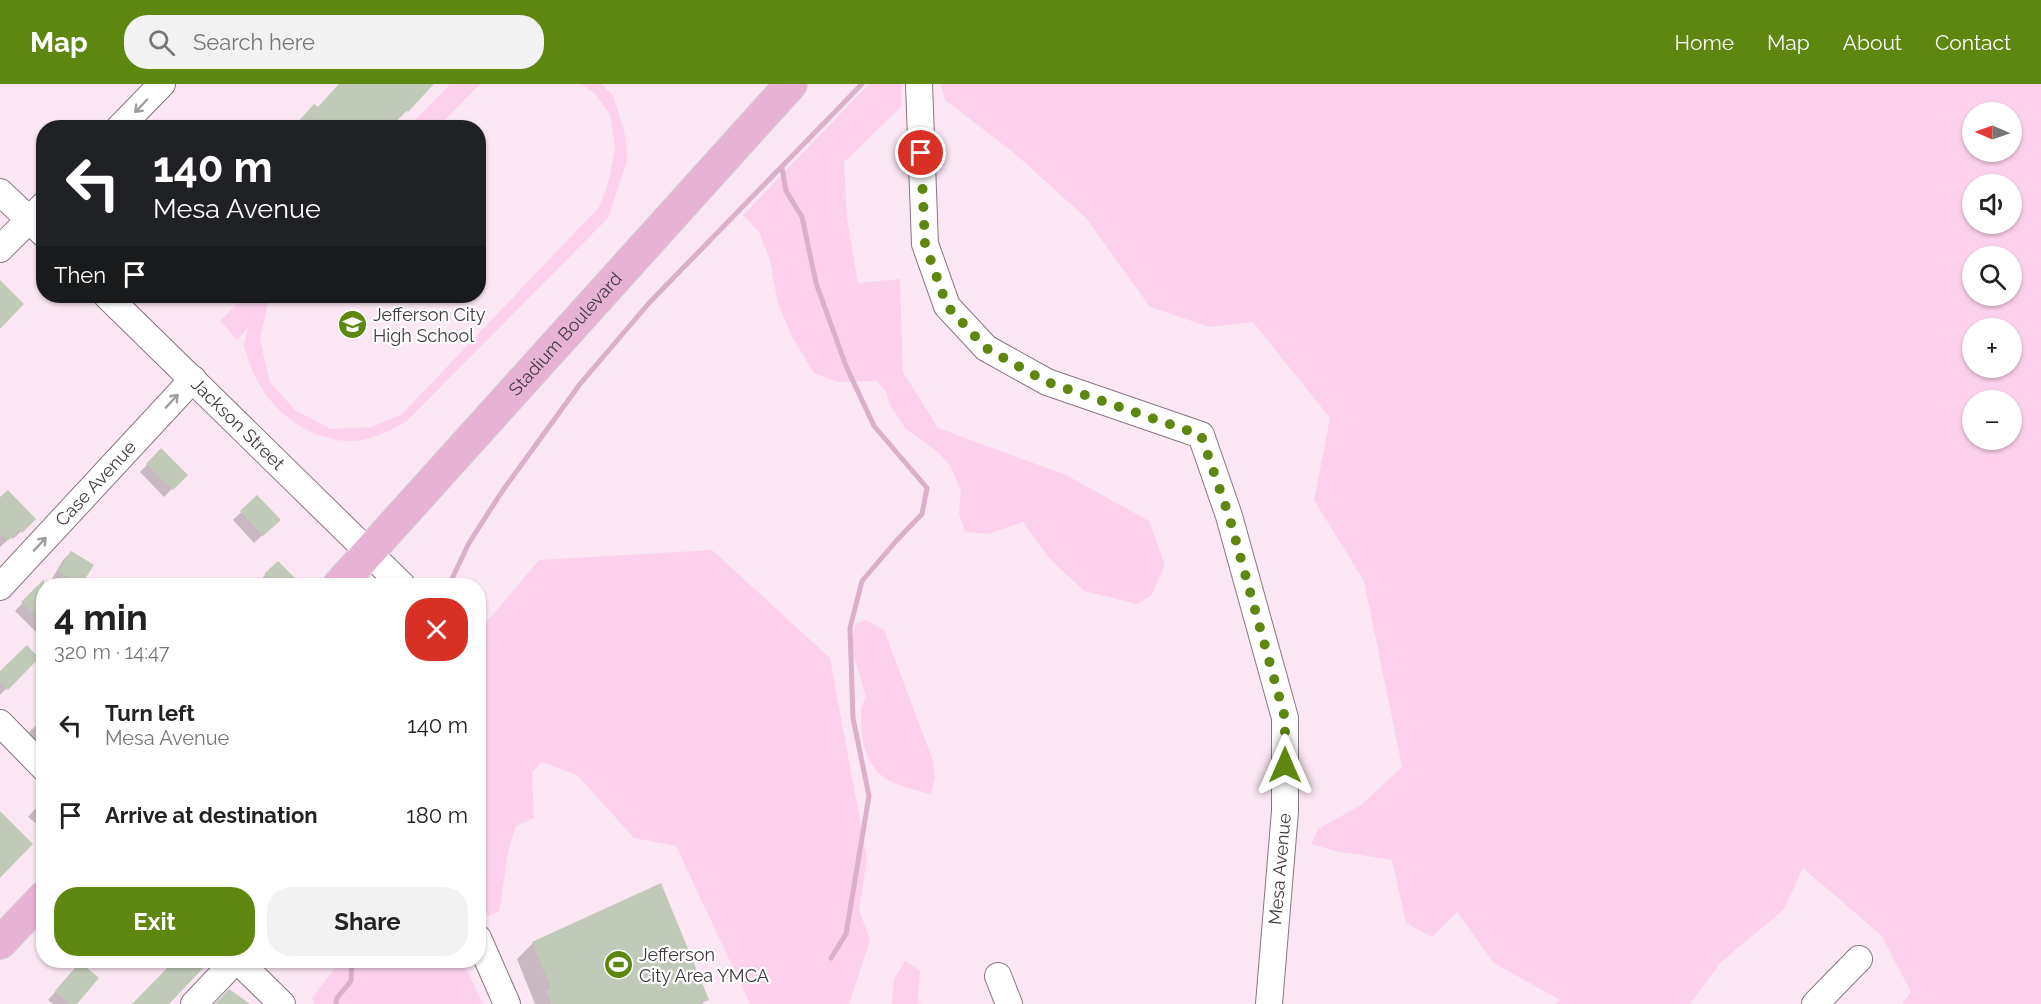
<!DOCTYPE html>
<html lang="en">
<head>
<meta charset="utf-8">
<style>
	body { margin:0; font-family:Raleway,sans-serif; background:#f2f2f2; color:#222; height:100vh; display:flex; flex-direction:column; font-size:22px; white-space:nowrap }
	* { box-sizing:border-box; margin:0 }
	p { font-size:20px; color:#767676 }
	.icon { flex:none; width:33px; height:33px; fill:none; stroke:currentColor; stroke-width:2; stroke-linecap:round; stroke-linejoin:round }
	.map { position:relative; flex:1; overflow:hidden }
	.drawer { position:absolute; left:36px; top:494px; width:450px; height:390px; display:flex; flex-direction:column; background:#fff; border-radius:24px; box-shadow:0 2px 4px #0004 }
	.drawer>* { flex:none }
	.guide { position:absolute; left:36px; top:36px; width:450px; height:183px; border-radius:24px; box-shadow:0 2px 4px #0004; background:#202124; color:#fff; overflow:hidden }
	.needle { width:39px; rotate:272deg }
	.tools { position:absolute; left:1962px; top:18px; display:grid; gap:12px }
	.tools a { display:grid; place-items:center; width:60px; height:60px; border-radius:50%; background:#fff; box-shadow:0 2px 4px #0004; font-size:30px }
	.pin { position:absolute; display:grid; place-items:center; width:51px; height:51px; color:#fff; margin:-26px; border:3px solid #fff; border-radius:50%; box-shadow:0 2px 6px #0007 }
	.me { position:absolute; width:66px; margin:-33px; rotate:0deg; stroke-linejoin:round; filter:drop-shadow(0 0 4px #0008) }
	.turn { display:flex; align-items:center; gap:21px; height:126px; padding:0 18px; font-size:27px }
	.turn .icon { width:78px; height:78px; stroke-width:2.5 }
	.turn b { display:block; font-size:42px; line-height:51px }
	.then { display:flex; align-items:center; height:57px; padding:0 18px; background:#0003; gap:12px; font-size:22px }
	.round { display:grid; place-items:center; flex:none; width:63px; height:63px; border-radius:24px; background:#f2f2f2 }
	.head { display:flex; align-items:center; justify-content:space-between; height:102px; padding:0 18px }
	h1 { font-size:36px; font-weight:700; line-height:45px }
	.button { display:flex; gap:12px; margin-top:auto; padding:12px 18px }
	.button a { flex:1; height:69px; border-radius:24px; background:#5e8710; color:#fff; font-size:24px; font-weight:700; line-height:69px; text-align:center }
	.button a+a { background:#f2f2f2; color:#222 }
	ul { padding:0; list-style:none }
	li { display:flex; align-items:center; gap:18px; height:90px; padding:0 18px }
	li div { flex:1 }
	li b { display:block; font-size:22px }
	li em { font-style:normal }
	header { display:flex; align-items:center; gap:36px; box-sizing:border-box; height:84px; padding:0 30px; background:#5e8710; color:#fff }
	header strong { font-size:28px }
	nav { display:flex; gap:33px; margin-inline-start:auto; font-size:21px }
	.search { width:420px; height:54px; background:#f2f2f2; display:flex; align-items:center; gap:15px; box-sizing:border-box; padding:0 21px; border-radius:24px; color:#767676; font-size:22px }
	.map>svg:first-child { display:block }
</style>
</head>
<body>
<header>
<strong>Map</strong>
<div class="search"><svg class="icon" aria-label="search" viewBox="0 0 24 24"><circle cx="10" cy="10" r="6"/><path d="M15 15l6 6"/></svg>Search here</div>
<nav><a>Home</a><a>Map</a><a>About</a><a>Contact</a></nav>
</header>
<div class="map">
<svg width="2041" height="920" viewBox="0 0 2041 920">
	<rect width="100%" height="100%" fill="#fbe7f3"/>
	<path fill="#fdd1ec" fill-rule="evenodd" d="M450 0H480L438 43H408Z
		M581 0H602L613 12 620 33 626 55 627 77 608 134 406 338C387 348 367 359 345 357 301 353 264 321 250 280 249 274 245 268 244 262 244 257 247 250 248 244L237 256 220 237 245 212H272L269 215 260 256 270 298 295 326 331 345 372 343 402 330 599 123 608 100 615 64 610 31 595 10Z
		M869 0H902L901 23 844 78 847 135 858 199 900 195 903 288 938 344 1066 391 1149 437 1165 481 1151 512 1137 520 1084 507 1049 474 1023 438 988 450 965 448 959 430 961 407 951 383 938 368 905 344 890 321 886 308 877 297 837 298 814 289 793 255 778 220 770 177 759 148 743 131Z
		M941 0H2041V920H1902L1911 908 1881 851 1803 784 1784 825 1720 879 1690 920H1555L1560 916 1494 879 1457 828 1432 853 1406 839 1392 776 1335 767 1311 760 1318 745 1361 721 1402 683 1364 497 1314 416 1330 334 1253 238 1209 243 1150 223 1086 134 1014 69 945 16ZM2012 28V68H1972V28ZM2012 100V140H1972V100ZM2012 172V212H1972V172ZM2012 244V284H1972V244ZM2012 316V356H1972V316Z
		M712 466 830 574 867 775 859 826 870 856 849 920H750L676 762 634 754 577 691 542 678 532 688 534 734 516 742 509 764 499 828 488 832 480 817 478 809 479 547 539 476Z
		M866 536 884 546 932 674 935 692 931 710C892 701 866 694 862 648 861 634 859 625 866 613L851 562 855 540Z
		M341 876H462L483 920H314L312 914Z
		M905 877 920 886 918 916 921 920H892L894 895Z"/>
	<path fill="#0003" d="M339 0H432L391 43 317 25Z
		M161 367 186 391 164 413 140 388Z
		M257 413 279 436 254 459 233 436Z
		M0 415 34 435 13 455 11 453 0 463Z
		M71 468 92 481 79 501H61L52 495 63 476Z
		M278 479 290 501H259L257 499Z
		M38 503 44 509V547L39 551 15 527Z
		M37 574 0 611V589Z
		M44 634V666L28 649Z
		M44 715V746L28 733Z
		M533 859 707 915 702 920H535L517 875Z
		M73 888 75 920H53L48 916Z"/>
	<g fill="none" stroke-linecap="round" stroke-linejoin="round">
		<path stroke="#daafca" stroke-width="5" d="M782 84 786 107 802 133 816 199 846 282 874 342 927 404 922 430 897 456 862 497 850 544 853 634 869 712 846 850 831 874
			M449 501 469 459 501 409 580 300 649 219 862 0
			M336 920 337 914 351 897 352 876"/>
	</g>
	<path fill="#c1cab8" d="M339 0H434L408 28 406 26 390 44H292L314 20 318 23Z
		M0 196 24 220 0 245Z
		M161 364 188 391 173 406 146 380Z
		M8 406 36 435 22 449 20 446 9 456 0 450V413Z
		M257 411 281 436 263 452 240 427Z
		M71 467 94 481 81 501 58 487Z
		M278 477 302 501H275L264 490Z
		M44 495V540L21 518Z
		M27 561 39 574 8 606 0 598V587Z
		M0 727 33 760 0 794Z
		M661 799 709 916 698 920H551L546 907 551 904 532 858Z
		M175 876H211L169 920H132Z
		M80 878 99 894 77 920H69L55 907Z
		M229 905 250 920H215Z"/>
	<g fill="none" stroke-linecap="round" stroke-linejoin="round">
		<defs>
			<g id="minor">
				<path d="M919 0 925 160 947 222 986 264 1047 298 1201 351 1229 432 1285 634V727L1269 920"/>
				<path d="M119 44 162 0"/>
				<path d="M0 108 44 150"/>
				<path d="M0 165 44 121"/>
				<path id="s1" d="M107 212 402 501"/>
				<path id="s2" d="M0 503 193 295"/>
				<path d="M0 639 44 684"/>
				<path d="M478 854 507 920"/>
				<path d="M237 876 282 920"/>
				<path d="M998 892 1009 920"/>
				<path d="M194 920 236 876"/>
				<path d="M1815 920 1859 875"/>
			</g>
			<g id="major">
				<path id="s3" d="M339 501 791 0"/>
				<path d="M0 859 44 813"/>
			</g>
		</defs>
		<use href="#minor" stroke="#877680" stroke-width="28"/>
		<use href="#major" stroke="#d5d4d5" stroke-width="34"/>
		<use href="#minor" stroke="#fff" stroke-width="26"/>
		<use href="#major" stroke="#e8b2d5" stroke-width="32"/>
	</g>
	<defs><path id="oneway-shaft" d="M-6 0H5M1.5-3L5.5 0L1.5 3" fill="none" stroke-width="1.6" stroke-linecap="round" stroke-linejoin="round" transform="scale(1.5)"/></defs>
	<g stroke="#a09c9f">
		<use href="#oneway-shaft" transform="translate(141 22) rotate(134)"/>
		<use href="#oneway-shaft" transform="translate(172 317) rotate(-47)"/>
		<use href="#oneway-shaft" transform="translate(40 460) rotate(-47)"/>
	</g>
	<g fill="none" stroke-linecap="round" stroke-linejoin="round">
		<path stroke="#5e8710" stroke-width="10" stroke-dasharray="0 18" d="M921 69 925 160 947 222 986 264 1047 298 1201 351 1229 432 1285 634V681"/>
	</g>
	<defs>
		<symbol id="school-disc" viewBox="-11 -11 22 22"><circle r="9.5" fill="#5e8710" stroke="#fff"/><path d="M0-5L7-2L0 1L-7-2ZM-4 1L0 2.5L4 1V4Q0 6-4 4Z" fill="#fff"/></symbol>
		<symbol id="stadium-disc" viewBox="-11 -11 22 22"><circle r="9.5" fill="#5e8710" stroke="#fff"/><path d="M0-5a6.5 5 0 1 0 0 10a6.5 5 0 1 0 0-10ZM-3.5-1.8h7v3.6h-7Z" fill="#fff"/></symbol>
	</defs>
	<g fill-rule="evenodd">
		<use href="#school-disc" x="336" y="224" width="33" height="33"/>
		<use href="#stadium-disc" x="602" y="864" width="33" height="33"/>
	</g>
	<g text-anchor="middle" stroke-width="4.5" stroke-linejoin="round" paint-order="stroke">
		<g font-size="18" fill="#423a3f" stroke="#fff" text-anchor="start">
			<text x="373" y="237">Jefferson City<tspan x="373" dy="21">High School</tspan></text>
			<text x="639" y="877">Jefferson<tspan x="639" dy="21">City Area YMCA</tspan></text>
		</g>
		<g font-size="18" fill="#423a3f" stroke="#fff">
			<text dy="6" stroke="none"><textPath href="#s3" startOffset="338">Stadium Boulevard</textPath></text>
			<text dy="6" stroke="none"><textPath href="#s1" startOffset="183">Jackson Street</textPath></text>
			<text dy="6" stroke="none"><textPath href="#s2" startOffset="141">Case Avenue</textPath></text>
			<text transform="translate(1280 785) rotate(-85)" y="6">Mesa Avenue</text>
		</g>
	</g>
</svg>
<div class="tools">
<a><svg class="needle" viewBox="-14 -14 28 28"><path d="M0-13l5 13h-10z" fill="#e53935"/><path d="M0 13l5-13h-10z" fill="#767676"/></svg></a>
<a><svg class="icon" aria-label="sound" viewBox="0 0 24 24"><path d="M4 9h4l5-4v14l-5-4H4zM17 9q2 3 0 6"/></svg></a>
<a><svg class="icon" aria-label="search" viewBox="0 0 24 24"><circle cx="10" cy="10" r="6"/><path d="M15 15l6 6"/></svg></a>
<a>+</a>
<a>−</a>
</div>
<div class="pin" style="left:921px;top:69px;background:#d93025"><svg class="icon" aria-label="arrive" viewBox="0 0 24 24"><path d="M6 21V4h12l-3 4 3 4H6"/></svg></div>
<svg class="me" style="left:1285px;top:681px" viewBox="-20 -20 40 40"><path d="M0-17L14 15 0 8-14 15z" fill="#5e8710" stroke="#fff" stroke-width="4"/></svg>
<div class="guide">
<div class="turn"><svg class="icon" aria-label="left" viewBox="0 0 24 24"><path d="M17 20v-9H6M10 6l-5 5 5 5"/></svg><div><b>140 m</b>Mesa Avenue</div></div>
<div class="then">Then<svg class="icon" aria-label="arrive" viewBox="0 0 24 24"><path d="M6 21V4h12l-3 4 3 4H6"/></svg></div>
</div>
<section class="drawer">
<div class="head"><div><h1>4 min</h1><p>320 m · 14:47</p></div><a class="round" style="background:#d93025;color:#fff"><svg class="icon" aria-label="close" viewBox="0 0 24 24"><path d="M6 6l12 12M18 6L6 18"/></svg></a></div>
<ul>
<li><svg class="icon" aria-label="left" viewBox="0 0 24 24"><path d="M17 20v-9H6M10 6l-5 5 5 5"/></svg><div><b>Turn left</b><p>Mesa Avenue</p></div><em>140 m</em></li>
<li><svg class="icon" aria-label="arrive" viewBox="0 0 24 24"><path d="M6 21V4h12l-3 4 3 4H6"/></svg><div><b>Arrive at destination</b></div><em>180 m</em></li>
</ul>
<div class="button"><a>Exit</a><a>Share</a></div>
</section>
</div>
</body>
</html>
